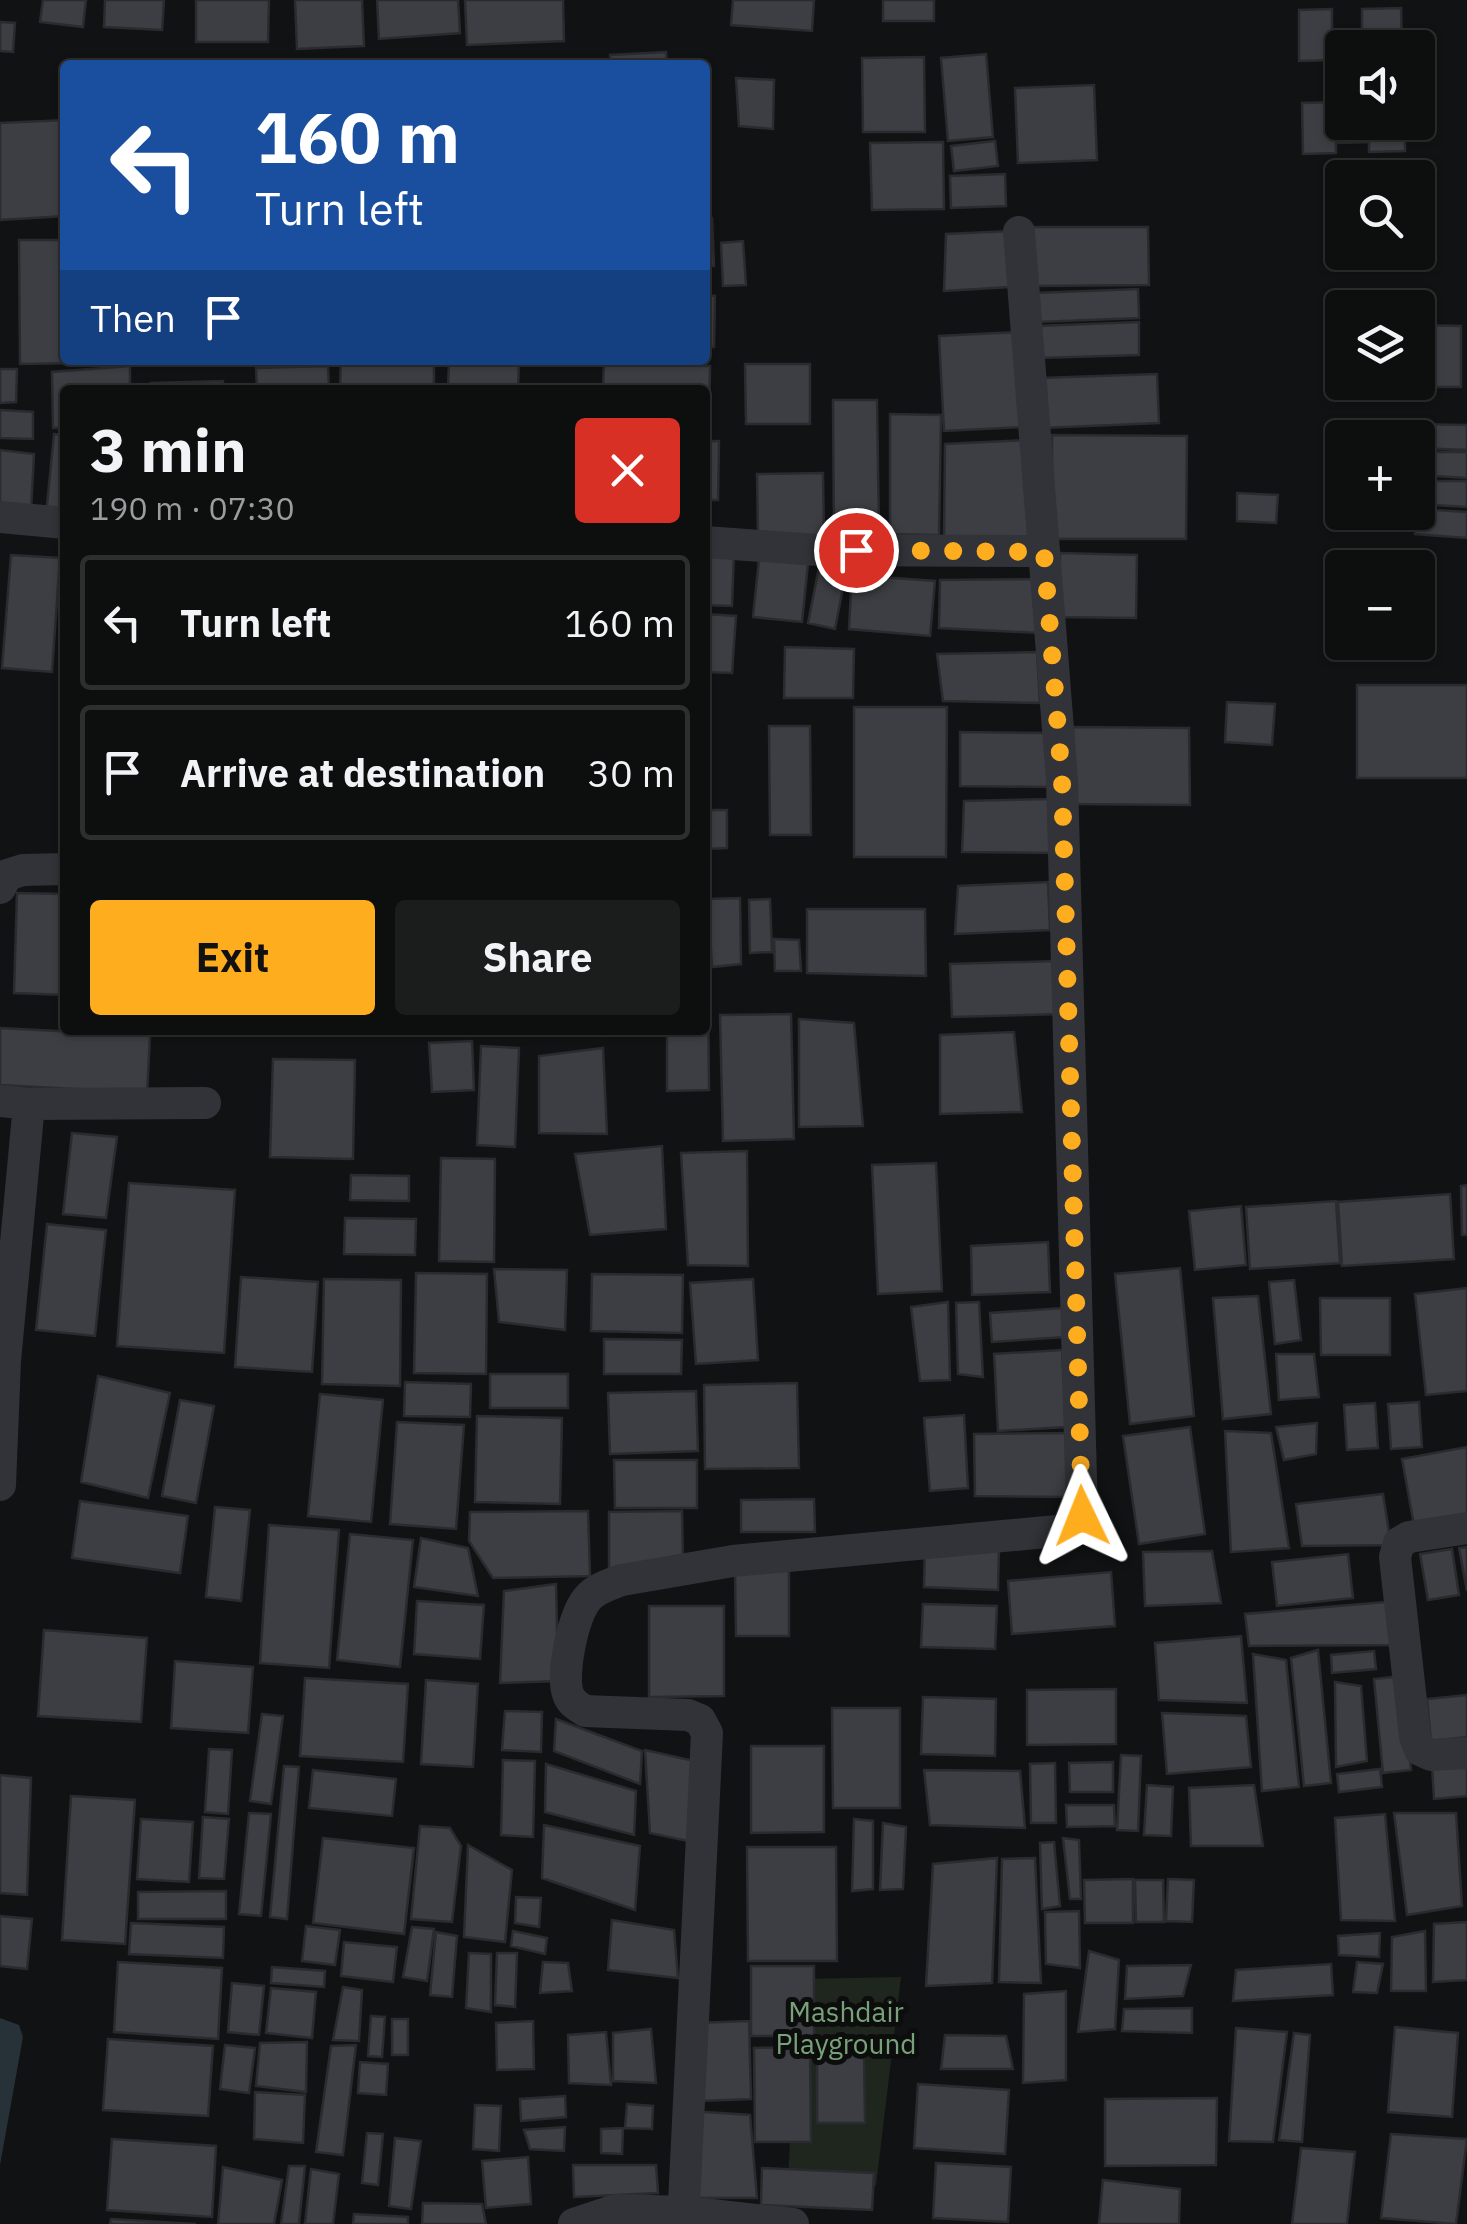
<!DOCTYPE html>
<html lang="en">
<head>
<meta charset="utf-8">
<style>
	body { margin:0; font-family:"IBM Plex Sans",sans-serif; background:#1b1c1c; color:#f1f3f6; height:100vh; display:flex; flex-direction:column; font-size:38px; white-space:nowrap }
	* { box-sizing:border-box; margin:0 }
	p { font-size:32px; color:#9a9c9e }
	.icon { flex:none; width:55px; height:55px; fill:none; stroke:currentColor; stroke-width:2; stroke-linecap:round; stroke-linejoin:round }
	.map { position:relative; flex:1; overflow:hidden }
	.side { position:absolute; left:60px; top:385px; width:650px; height:650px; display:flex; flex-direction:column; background:#0d0e0e; border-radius:10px; box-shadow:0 2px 8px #0004,0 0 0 2px #2d2e2e }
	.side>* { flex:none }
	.hud { position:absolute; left:60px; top:60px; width:650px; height:305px; border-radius:10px; box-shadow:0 2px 8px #0004,0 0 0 2px #2d2e2e; background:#1a4fa0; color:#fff; overflow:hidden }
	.tools { position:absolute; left:1325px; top:30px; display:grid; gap:20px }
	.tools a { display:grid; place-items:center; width:110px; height:110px; border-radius:10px; background:#0d0e0e; box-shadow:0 2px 8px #0004,0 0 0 2px #2d2e2e; font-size:50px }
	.pin { position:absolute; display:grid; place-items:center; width:85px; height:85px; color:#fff; margin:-42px; border:5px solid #fff; border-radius:50%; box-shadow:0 2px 10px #0007 }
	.me { position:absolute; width:110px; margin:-55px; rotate:358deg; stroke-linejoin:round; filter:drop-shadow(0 0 8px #0008) }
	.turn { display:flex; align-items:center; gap:35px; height:210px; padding:0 30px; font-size:45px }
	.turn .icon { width:130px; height:130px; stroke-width:2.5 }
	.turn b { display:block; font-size:70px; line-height:85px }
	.then { display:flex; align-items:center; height:95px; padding:0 30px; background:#0003; gap:20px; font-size:38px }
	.round { display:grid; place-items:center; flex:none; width:105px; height:105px; border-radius:10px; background:#1b1c1c }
	.overview { display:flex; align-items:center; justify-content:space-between; height:170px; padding:0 30px }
	h1 { font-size:60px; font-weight:700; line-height:75px }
	.cta { display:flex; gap:20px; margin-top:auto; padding:20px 30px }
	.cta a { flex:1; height:115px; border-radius:10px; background:#fead1f; color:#111; font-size:40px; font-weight:700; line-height:115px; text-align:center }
	.cta a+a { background:#1b1c1c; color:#f1f3f6 }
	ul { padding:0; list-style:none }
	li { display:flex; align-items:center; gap:30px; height:135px; margin:0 20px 15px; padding:0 10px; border:5px solid #2d2e2e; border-radius:10px }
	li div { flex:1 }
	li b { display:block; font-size:38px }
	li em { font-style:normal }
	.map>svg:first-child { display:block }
</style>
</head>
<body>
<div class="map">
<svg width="1467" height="2224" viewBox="0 0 1467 2224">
	<rect width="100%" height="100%" fill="#111213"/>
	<path fill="#1e261e" d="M901 1977 876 2186 788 2178 799 1979Z"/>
	<path fill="#273138" d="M0 2018 19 2025 23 2037 0 2165Z"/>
	<path fill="#3d3e43" stroke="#2b2b2f" stroke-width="2.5" d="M43 0H86L83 27 40 22Z
		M105 0H164L162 30 104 27Z
		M196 0H269L268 42H196Z
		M295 0H362L364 46 297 49Z
		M377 0H458L460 33 379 39Z
		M465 0H563L564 41 467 45Z
		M733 0H814L812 31 731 25Z
		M883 0H934V21H883Z
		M1401 8 1402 48H1342V50L1333 51V60L1299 61V10L1332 9V32L1362 31V9Z
		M0 22 15 23 13 52 0 51Z
		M666 52 667 65H611L610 55Z
		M986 54 993 137 948 141 941 58Z
		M924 57 925 132H863L862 58Z
		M736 78 774 80 773 129 739 126Z
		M1094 85 1097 160 1018 163 1015 88Z
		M1335 102 1336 124 1405 122V151L1369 152V142L1336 143V153L1303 154 1302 103Z
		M65 120V216L0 220V123Z
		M995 141 998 166 954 171 951 146Z
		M943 142 944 209 872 210 870 143Z
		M1005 174 1006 206 951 208 950 176Z
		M705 218H712L714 266 705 267Z
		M1029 227H1148L1149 285 1029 286Z
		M1011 231 1010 287 944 291 946 234Z
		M19 240H65V360H78V363L20 364Z
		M743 241 746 285 723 286 721 243Z
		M1138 289 1139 318 1038 322 1036 293Z
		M705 295 715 296 714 347H705Z
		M1139 322V355L1039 358 1037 326Z
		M1418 325 1461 326V387H1378V382H1418Z
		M1018 332 1024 427 944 431 939 336Z
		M341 360H434V390H340Z
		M449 360H519L518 390H448Z
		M604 364 710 366 709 424H705V390H603Z
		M745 364H810V424H746Z
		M130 366V390H65V428H53L52 372Z
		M328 366 329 390H257L256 368Z
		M0 369H17L16 402 0 403Z
		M1157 374 1159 423 1043 428 1041 378Z
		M223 381V390H151V383Z
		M833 400H877L879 533 834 534Z
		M0 410 33 412V439L0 438Z
		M890 414 941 415 939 535 890 534Z
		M1407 424 1467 425V450L1418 448V438H1409Z
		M54 434 65 435V516L46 515Z
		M1052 435 1187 436 1186 539H1052Z
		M1028 440 1030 539 944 538 945 444Z
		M705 441H719L718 500H705Z
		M0 450 34 454 31 510 0 508Z
		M1418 452H1467V478L1418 475Z
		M823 473 824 537 758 538 757 474Z
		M1418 481H1467V507L1418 504Z
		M1237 493 1278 495 1276 523 1237 521Z
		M1418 509 1467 512V538L1415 534Z
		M705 550 734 551 732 606 705 605Z
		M1060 553 1137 555 1136 618 1059 617Z
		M11 555 60 558 52 672 2 668Z
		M759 559 808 564 802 622 753 617Z
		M819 567 846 572 835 629 808 623Z
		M852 575 935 581 930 636 849 629Z
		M1037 579 1039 633 939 628 940 580Z
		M705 614 736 616 732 673 705 672Z
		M785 647 854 649 853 698H784Z
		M1037 652 1040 703 943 701 937 654Z
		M1357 685H1467V778H1357Z
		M1227 702 1275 704 1272 745 1225 742Z
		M854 707H947L946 857H854Z
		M769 726H810L811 835H770Z
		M1073 727 1189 728 1190 805 1073 804Z
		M960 732 1048 733 1051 787 960 786Z
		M1052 799 1056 853 962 852 964 801Z
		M705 810H727V848L705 849Z
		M1048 882 1050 930 955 934 958 886Z
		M17 893 65 894V995L14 993Z
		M740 898 741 964 712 967 708 899Z
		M770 899 772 952 750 953 749 900Z
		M807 909H925L926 976 807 973Z
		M774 939 799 940 801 971H775Z
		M1058 961 1060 1014 952 1017 950 964Z
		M708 981 709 1090 667 1091V1030H705V982Z
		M791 1014 794 1139 723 1141 720 1015Z
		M799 1019 854 1023 863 1126 799 1127Z
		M0 1028 150 1036 147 1093 0 1085Z
		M522 1030H606V1036L522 1033Z
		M1014 1032 1022 1112 940 1114V1035Z
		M472 1041 474 1090 432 1092 429 1043Z
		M481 1046 519 1048 515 1147 477 1145Z
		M603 1048 607 1134 539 1133V1056Z
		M273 1059 355 1060 353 1159 270 1157Z
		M72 1133 117 1137 106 1218 63 1214Z
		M662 1146 666 1229 590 1235 575 1154Z
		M747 1151 748 1266 688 1265 681 1153Z
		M441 1158 495 1159 494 1262 439 1261Z
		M936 1163 942 1291 878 1294 872 1165Z
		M351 1175 409 1176V1201L350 1200Z
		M129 1183 235 1190 224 1353 117 1346Z
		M1467 1185V1235H1462L1461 1186Z
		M1450 1194 1454 1259 1342 1266 1338 1202Z
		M1336 1201 1340 1263 1250 1269 1246 1207Z
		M1241 1206 1246 1265 1195 1270 1189 1211Z
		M345 1218 416 1219 415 1255 344 1254Z
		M47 1224 106 1230 95 1336 36 1330Z
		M1048 1242 1050 1292 972 1295 971 1246Z
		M1180 1268 1194 1416 1130 1424 1115 1274Z
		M494 1269 567 1270 565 1330 499 1322Z
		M416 1273 487 1274 486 1374 414 1373Z
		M592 1274 683 1275 682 1333 591 1331Z
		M241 1277 318 1282 312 1372 235 1367Z
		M324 1279 401 1280 400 1386 322 1384Z
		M753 1279 758 1360 696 1364 690 1283Z
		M1294 1280 1301 1340 1275 1344 1269 1282Z
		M1467 1288V1391L1426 1395 1415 1294Z
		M1258 1296 1271 1414 1223 1419 1213 1298Z
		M1320 1298H1390V1355H1321Z
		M948 1302 950 1380 920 1381 911 1307Z
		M979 1302 983 1377 958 1374 956 1303Z
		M1063 1308 1065 1337 992 1342 990 1313Z
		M604 1339 682 1340 681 1374H604Z
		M1062 1350 1066 1427 998 1431 994 1354Z
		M1276 1354H1314L1319 1397 1279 1400Z
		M490 1374H568V1408H490Z
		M98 1376 170 1393 148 1498 81 1482Z
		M405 1382 471 1384 470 1417 404 1416Z
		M797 1383 799 1468 705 1469 704 1385Z
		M696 1391 698 1451 610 1454 608 1393Z
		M320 1394 383 1400 371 1522 308 1516Z
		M180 1400 214 1406 196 1503 162 1496Z
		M1419 1402 1422 1447 1391 1449 1388 1404Z
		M1375 1403 1378 1448 1347 1450 1344 1405Z
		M964 1415 968 1488 930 1491 924 1418Z
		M477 1416 562 1418 560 1504 475 1502Z
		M397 1422 464 1425 456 1529 390 1524Z
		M1317 1423 1316 1454 1284 1460 1276 1427Z
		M1190 1427 1205 1534 1139 1544 1123 1436Z
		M1225 1431 1271 1433 1289 1548 1231 1552Z
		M1078 1433V1497L975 1496 974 1434Z
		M1467 1447V1516L1414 1525 1402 1459Z
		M614 1460H697V1508H615Z
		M1383 1494 1391 1545 1302 1546 1296 1504Z
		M814 1499 815 1532H741V1500Z
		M80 1501 188 1516 180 1573 72 1558Z
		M215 1507 250 1510 241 1601 206 1597Z
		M588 1511 590 1576 493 1578 469 1541 470 1512Z
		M682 1511 683 1570H609V1512Z
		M269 1525 339 1530 329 1668 260 1663Z
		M350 1534 413 1540 400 1667 337 1660Z
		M421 1538 468 1548 478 1596 414 1587Z
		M925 1544 999 1547 998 1590 924 1587Z
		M1467 1547V1591L1459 1548Z
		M1452 1549 1459 1595 1428 1600 1420 1554Z
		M1212 1551 1221 1603 1145 1606 1143 1552Z
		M1348 1554 1353 1598 1277 1606 1272 1562Z
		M735 1570 789 1571V1636H736Z
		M1111 1572 1115 1626 1012 1634 1008 1581Z
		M556 1584 558 1681 500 1683 504 1591Z
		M417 1601 484 1605 480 1659 414 1654Z
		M1397 1601 1398 1645 1249 1646 1245 1614Z
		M923 1604 997 1606 995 1649 921 1647Z
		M649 1606H724V1696L649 1697Z
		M44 1630 147 1638 141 1722 38 1716Z
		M1241 1636 1247 1703 1159 1700 1155 1643Z
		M1318 1650 1331 1783 1304 1786 1291 1658Z
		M1374 1651 1376 1669 1332 1673 1331 1655Z
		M1253 1654 1286 1660 1299 1787 1262 1791Z
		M175 1661 253 1667 248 1733 171 1728Z
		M1402 1676 1411 1770 1383 1773 1374 1679Z
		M305 1678 408 1684 403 1762 300 1756Z
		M426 1680 478 1684 473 1767 421 1764Z
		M1335 1682 1361 1686 1367 1761 1336 1767Z
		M1116 1689V1744L1027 1745V1690Z
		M1467 1695V1737L1431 1741 1427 1699Z
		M923 1697 996 1699 995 1756 921 1754Z
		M832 1708H900V1808H833Z
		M505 1711 542 1712 541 1752 502 1750Z
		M1162 1713 1246 1716 1251 1767 1167 1774Z
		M262 1714 283 1716 271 1804 250 1801Z
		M556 1719 642 1751 640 1784 554 1751Z
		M751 1746H824V1832L751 1833Z
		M209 1749 232 1750 228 1814 205 1812Z
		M645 1750 694 1761 697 1843 650 1833Z
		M1121 1755 1141 1756 1138 1831 1117 1830Z
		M503 1760 535 1761 533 1837 501 1835Z
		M1113 1762V1792H1070L1069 1763Z
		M1055 1763 1056 1823H1031L1030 1764Z
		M546 1764 636 1791 634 1835 545 1812Z
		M1467 1764V1796L1434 1799 1432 1765Z
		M284 1766 299 1767 287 1919 270 1917Z
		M1380 1769 1382 1787 1339 1792 1337 1774Z
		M313 1770 396 1779 392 1816 309 1808Z
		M924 1770 1020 1771 1025 1828 930 1825Z
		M0 1775 31 1778 27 1895 0 1893Z
		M1147 1785 1173 1787 1171 1836 1144 1835Z
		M1254 1785 1263 1846H1191L1189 1788Z
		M71 1796 135 1800 125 1944 62 1940Z
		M1066 1805H1114L1115 1826 1067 1827Z
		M249 1813 271 1814 261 1916 239 1914Z
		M1394 1813H1456L1462 1906 1407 1915Z
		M1385 1814 1395 1921 1341 1920 1335 1818Z
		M203 1817 229 1819 224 1879 199 1878Z
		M141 1819 193 1822 189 1882 137 1879Z
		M854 1819 873 1821V1889L852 1891Z
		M883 1823 906 1827 903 1889 880 1890Z
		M544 1825 640 1846 635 1910 542 1878Z
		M420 1826 450 1828 461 1846 452 1922 411 1919Z
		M323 1838 414 1848 404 1934 313 1923Z
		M1063 1838 1079 1840 1081 1899H1070Z
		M1054 1842 1060 1906 1042 1909 1040 1843Z
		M468 1845 512 1870 505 1942 464 1937Z
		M747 1847H836L837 1961H748Z
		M997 1858 992 1983 926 1986 933 1864Z
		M1035 1858 1041 1983 999 1982 1002 1859Z
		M1133 1879V1923H1085L1084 1880Z
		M1168 1879 1194 1880 1192 1922 1166 1921Z
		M1135 1880H1163L1164 1922H1136Z
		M226 1891V1919H138V1892Z
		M516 1897 541 1898 539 1927 515 1923Z
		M1079 1911 1080 1968 1046 1964 1045 1912Z
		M0 1916 32 1919 27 1969 0 1966Z
		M612 1920 674 1930 678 1978 608 1970Z
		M1467 1922V1980L1433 1982 1434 1924Z
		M131 1923 224 1927 223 1958 129 1954Z
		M306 1926 340 1930 335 1965 302 1961Z
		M412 1927 434 1929 427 1981 403 1977Z
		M513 1931 547 1938 545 1954 511 1946Z
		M1425 1931 1426 1991H1391L1392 1937Z
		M436 1932 457 1936 452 1997 430 1995Z
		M1380 1933 1379 1957 1339 1955 1338 1936Z
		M344 1942 397 1947 393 1982 341 1976Z
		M1089 1951 1119 1960 1115 2029 1078 2032Z
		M469 1953 491 1954V2012L466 2008Z
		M497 1953H517L515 2007 495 2005Z
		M118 1962 222 1968 218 2039 114 2032Z
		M543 1962 568 1963 572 1991 540 1993Z
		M1357 1962 1383 1964 1377 1993 1353 1992Z
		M1331 1964 1333 1995 1233 2001 1236 1970Z
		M1191 1965 1183 1996 1125 1999 1127 1966Z
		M751 1966H814V2036H751Z
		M272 1967 325 1971 324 1987 271 1983Z
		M232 1983 264 1986 259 2035 228 2032Z
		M343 1987 362 1990 359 2041 333 2040Z
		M271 1988 316 1992 312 2038 266 2033Z
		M1066 1991V2080L1023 2083 1024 1994Z
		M1192 2008V2033L1122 2031 1124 2009Z
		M371 2016 385 2017 382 2057 368 2056Z
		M392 2019H408V2055H392Z
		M533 2021 534 2069 497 2070 496 2023Z
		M749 2021 751 2099 698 2101 695 2023Z
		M1395 2027 1458 2033 1452 2117 1388 2112Z
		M1236 2028 1287 2032 1273 2142 1229 2141Z
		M651 2029 656 2083 613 2081V2033Z
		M606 2032 611 2085 569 2083 568 2035Z
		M1294 2033 1310 2035 1302 2142 1279 2140Z
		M945 2035 1006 2036 1013 2069H941Z
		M108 2039 213 2046 208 2116 103 2110Z
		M307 2042 306 2092 256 2086 260 2043Z
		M225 2045 255 2048 249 2093 220 2089Z
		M356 2045 343 2155 316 2152 331 2046Z
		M810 2047 811 2142H755L754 2048Z
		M817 2053H864L865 2123H817Z
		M360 2062 388 2064 386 2095 358 2093Z
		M918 2084 1009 2090 1005 2154 914 2148Z
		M255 2092 305 2095 303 2143 254 2139Z
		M565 2096 566 2117 521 2121 520 2099Z
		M1217 2098 1216 2165 1105 2166V2099Z
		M627 2104 653 2106 652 2129 625 2128Z
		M475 2105 501 2106 499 2151 473 2149Z
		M691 2111 750 2115 757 2198H693Z
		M565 2127 564 2151 530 2149 524 2130Z
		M623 2128 622 2154 601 2153V2129Z
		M367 2133 383 2134 378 2185 362 2183Z
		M1391 2134 1467 2139 1456 2224 1381 2218Z
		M395 2138 421 2141 411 2209 389 2206Z
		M112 2139 216 2146 212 2217 107 2210Z
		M1301 2148 1355 2152 1347 2224H1292Z
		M528 2157 531 2204 486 2208 482 2161Z
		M936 2163 1011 2167 1008 2222 933 2218Z
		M573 2165H656L658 2193 574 2197Z
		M289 2166H305L299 2224H281Z
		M223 2167 282 2180 274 2224H218Z
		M762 2168 874 2173 872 2210 761 2205Z
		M311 2169 339 2174 333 2224H305Z
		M1103 2180 1180 2189 1179 2224H1099Z
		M423 2203 482 2204 486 2224H422Z
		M354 2214 408 2217V2224H353Z
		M111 2219 196 2224H110Z"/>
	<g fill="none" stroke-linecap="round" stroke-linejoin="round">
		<path stroke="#323338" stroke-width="32" d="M0 517 65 523
			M705 542 818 550 1043 551
			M0 888 7 875 23 870 65 869
			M0 1101 29 1104 205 1103
			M0 1485 5 1361 29 1104
			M1467 1528 1409 1537 1399 1543 1395 1557 1415 1737 1420 1750 1431 1755 1467 1753
			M574 2224 616 2210 684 2212 793 2224
			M683 2224 707 1733 700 1720 688 1715 585 1711C578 1706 571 1703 568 1694 561 1673 573 1617 587 1599 595 1589 610 1584 622 1580L733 1561 1068 1530 1079 1526 1082 1516 1062 780 1019 232"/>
	</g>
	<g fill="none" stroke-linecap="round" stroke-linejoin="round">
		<path stroke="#fead1f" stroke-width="18" stroke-dasharray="0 32.4" d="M856 550 1044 552 1062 780 1082 1516"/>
	</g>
	<g text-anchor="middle" stroke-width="10" stroke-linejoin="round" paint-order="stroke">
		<g font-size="28" fill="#77a279" stroke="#0d0d0e">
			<text x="846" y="2022">Mashdair<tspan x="846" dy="32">Playground</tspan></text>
		</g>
	</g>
</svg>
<div class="tools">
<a><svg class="icon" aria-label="sound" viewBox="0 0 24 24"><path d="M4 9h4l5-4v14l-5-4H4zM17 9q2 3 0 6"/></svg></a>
<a><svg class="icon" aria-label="search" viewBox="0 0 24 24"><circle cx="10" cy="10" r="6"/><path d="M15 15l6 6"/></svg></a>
<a><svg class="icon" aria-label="layers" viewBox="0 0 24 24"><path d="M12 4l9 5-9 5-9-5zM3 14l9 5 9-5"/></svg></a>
<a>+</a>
<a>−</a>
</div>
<div class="pin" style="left:856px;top:550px;background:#d93025"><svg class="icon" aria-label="arrive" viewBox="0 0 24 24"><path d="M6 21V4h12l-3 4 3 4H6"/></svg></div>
<svg class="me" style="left:1082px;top:1516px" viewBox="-20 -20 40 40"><path d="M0-17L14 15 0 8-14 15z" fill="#fead1f" stroke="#fff" stroke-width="4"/></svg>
<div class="hud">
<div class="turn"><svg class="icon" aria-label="left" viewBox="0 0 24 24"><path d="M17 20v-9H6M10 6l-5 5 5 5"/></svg><div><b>160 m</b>Turn left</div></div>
<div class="then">Then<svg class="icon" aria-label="arrive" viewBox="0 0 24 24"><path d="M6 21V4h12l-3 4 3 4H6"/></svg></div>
</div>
<section class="side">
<div class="overview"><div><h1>3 min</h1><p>190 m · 07:30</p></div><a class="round" style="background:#d93025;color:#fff"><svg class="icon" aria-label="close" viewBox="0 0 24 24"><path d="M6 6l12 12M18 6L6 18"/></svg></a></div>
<ul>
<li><svg class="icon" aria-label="left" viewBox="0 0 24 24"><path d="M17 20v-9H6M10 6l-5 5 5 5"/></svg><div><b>Turn left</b></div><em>160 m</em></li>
<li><svg class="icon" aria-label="arrive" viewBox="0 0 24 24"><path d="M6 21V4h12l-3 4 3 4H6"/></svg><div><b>Arrive at destination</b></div><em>30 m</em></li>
</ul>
<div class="cta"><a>Exit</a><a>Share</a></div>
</section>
</div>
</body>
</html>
